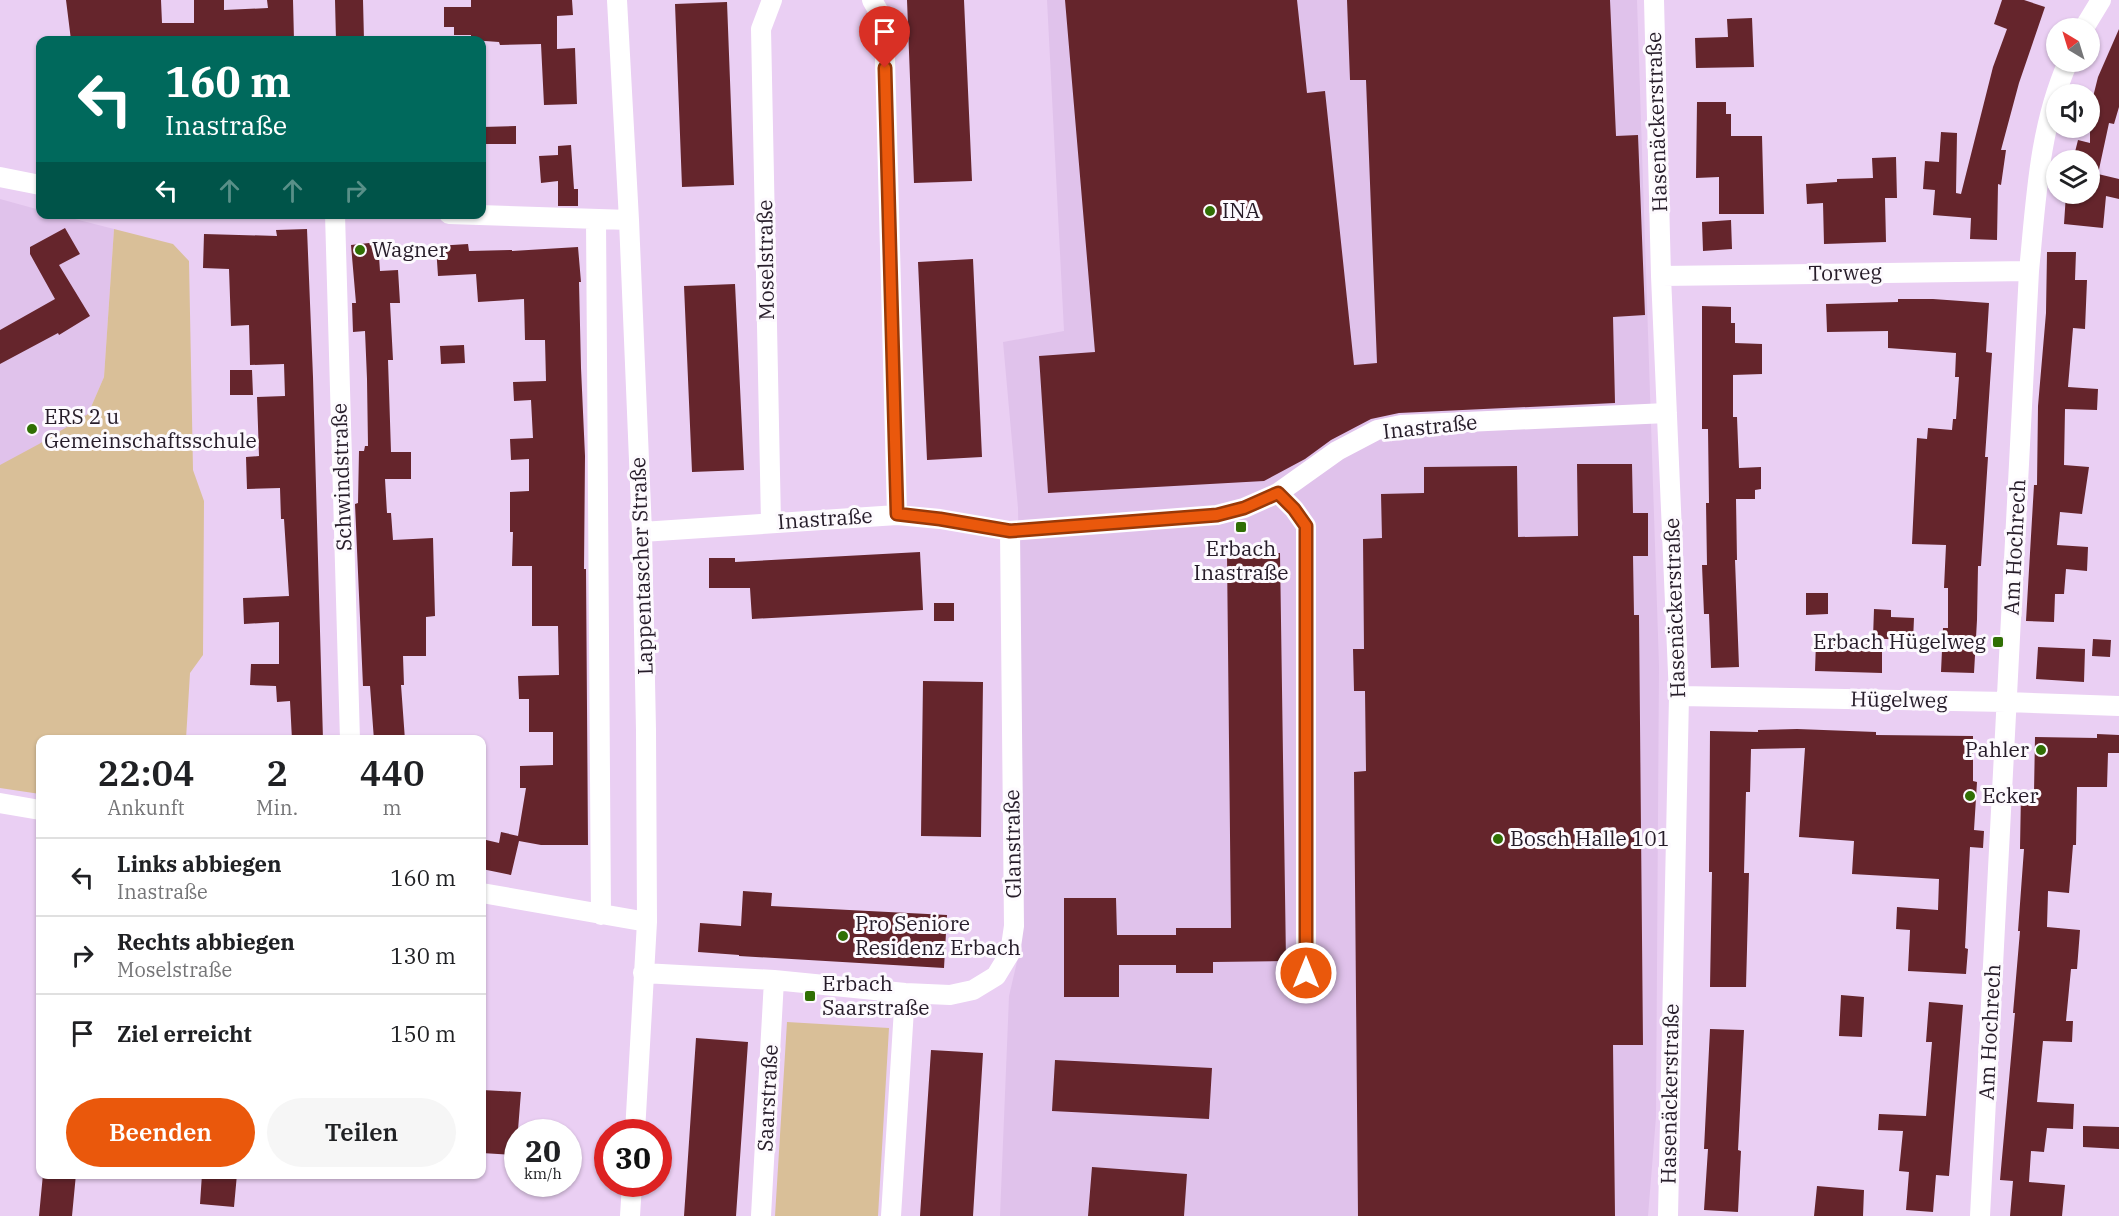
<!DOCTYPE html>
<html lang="de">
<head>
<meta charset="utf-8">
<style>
	body { margin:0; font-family:"IBM Plex Serif",serif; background:#f6f6f6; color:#202124; height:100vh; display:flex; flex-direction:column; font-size:22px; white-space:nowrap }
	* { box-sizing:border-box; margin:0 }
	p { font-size:20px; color:#757577 }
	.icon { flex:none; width:33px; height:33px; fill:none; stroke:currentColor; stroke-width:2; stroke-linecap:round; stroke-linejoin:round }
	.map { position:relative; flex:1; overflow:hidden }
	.side { position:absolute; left:36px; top:735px; width:450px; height:444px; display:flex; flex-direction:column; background:#fff; border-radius:12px; box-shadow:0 2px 4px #0004 }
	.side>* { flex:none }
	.top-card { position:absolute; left:36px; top:36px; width:450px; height:183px; border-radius:12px; box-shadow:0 2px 4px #0004; background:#00695c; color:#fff; overflow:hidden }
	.needle { width:39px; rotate:322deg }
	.buttons { position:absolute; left:2046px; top:18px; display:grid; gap:12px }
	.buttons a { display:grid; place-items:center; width:54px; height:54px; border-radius:50%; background:#fff; box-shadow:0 2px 4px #0004; font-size:30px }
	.speed { position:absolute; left:504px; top:1119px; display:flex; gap:12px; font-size:30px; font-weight:700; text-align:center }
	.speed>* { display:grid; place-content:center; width:78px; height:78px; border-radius:50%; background:#fff; box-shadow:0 2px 4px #0004; line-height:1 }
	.speed small { font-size:15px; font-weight:400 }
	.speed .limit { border:9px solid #d22; background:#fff; color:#111 }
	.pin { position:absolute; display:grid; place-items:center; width:51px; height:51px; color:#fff; margin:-62px -26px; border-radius:50% 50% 50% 0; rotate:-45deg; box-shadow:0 0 6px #0007 }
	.pin .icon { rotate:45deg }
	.me { position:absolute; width:66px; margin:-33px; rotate:0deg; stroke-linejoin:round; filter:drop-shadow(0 0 4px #0008) }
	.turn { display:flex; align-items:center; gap:21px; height:126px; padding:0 30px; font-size:27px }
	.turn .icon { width:78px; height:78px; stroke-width:2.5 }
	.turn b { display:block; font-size:42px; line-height:51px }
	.lanes { display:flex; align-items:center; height:57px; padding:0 30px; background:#0003; justify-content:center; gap:30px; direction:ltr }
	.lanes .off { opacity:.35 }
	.eta { display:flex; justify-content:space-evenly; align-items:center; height:102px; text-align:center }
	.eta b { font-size:36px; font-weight:600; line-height:42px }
	.action { display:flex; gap:12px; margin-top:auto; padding:12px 30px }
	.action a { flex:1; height:69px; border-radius:36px; background:#ea580c; color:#fff; font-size:24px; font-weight:600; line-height:69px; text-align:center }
	.action a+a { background:#f6f6f6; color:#202124 }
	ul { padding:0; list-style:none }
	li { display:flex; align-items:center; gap:18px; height:78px; padding:0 30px; border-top:2px solid #e0e0e0 }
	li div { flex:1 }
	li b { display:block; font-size:22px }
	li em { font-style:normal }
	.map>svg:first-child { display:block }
</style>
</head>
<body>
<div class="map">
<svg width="2119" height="1216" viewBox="0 0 2119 1216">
	<rect width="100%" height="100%" fill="#eacff3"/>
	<path fill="#e0c2eb" d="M1047 0H1637L1659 666 1656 1117 1648 1216H1000L1009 996 1020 949 1024 877 1018 508 1003 342 1064 331Z
		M0 199 40 210V214L59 215 114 229 104 377 88 414 39 445 0 665Z"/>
	<path fill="#d9bf98" d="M114 229 173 244 189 261 193 470 204 501 203 655 190 673 186 739 40 740V794L0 788V465L39 444 88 414 104 377Z
		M787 1022 889 1028 878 1216H775Z"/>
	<path fill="#65252c" d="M66 0H161L162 23H194V0H224V10L268 8 267 0H293L294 40H71Z
		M335 0H363L364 40H336Z
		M471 0H572L573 15 557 16V49L575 48 577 104 544 105 541 44 500 45 499 42 471 40V35H454V27H444V7H471Z
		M907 0H964L972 181 914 183Z
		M1065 0H1297L1307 93 1325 91 1354 365 1377 363 1366 80H1350L1347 0H1610L1616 136 1638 135 1645 315 1613 317 1615 403 1399 413 1371 419 1331 440 1305 459 1264 481 1048 493 1039 356 1095 352Z
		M2002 0H2024L2045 7 2019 83 2001 150H2006L2001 185 1998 184 1997 240 1970 239 1971 218 1933 215 1935 190 1923 189 1925 161 1939 162 1941 132 1957 133 1956 193 1961 194 1993 67 2007 29 1994 24Z
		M727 2 734 185 682 187 675 4Z
		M1752 18 1754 67 1696 68 1695 38 1728 37 1727 19Z
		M2119 29V107L2114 124 2109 123 2098 174 2119 179V199L2106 196 2103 228 2064 224 2066 194 2090 196V160H2073L2078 140 2090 143V109L2098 77Z
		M1697 102H1726V114H1731V136H1762L1764 214H1719V177L1696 178Z
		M516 126V144H482V127Z
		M571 145 574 189H578V206H558V181L541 183 539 156 558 155V146Z
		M1896 157 1897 198H1885L1886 242 1824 244 1823 203 1807 204 1806 184 1837 182V179L1873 178 1872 158Z
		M1731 220 1732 249 1703 251 1702 222Z
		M65 228 80 254 59 265 90 316 59 335 58 333 0 364V330L55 299 30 254V247Z
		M307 229 313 377 323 740H292L290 701 277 702 276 686 250 685 251 664H279V622L244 624 243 598 289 596 284 519H281L280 488 247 489 246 457 259 456 257 397 285 396 284 364 250 365 249 325 231 326 229 269 203 268 204 234 277 236 276 230Z
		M378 242 380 271 398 270 400 303H390L393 360H388L391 452H411V479H385L387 513H391L393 540 433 538 435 616 426 617V656H403L404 685H401L405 740H374L370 686H363L355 504 358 503 359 451H364L365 446H368L367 379 365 331 353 332 352 303H356L351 245Z
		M468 244 469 251 512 250V251L578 247 581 282H579L581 368 585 456 584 569H586L588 845H541L519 841 511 875 482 869V839L499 843 501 832 518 836 526 788H520V766L553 765V732H529V699H519L518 676 559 675 558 626H532V566H512L513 532H510V492L529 491V459L511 460 510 439 533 438 531 400 514 401 513 382 546 381 545 340H525L524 299 478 302 476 274 438 276 436 246Z
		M2047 252H2076L2075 280H2087L2085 329 2073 328 2068 387 2098 389 2097 410 2065 409 2064 465 2089 467 2082 514 2060 512 2057 545 2088 547 2087 571 2066 569 2064 594H2055L2054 622 2026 621 2034 485H2037L2038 406 2046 313Z
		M973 259 982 457 927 460 918 262Z
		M735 284 744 470 692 472 684 286Z
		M1898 299H1933L1989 303 1986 352 1992 353 1985 457H1988L1981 566H1978L1977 620 1974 673 1941 672 1943 628H1948V588H1944L1946 545 1912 544 1917 438 1927 439 1928 428 1952 430 1953 419H1956L1959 377H1955L1956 353 1888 348V331L1827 332 1826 304 1898 302Z
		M1702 306 1731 307V323H1735V343L1762 344V374L1733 375V417H1737L1739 468 1761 467V489L1755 490V499H1736L1737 560H1735L1739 667 1711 668 1709 614H1704L1702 565H1707L1706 503H1709L1708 429H1702Z
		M464 345 465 363 441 364 440 346Z
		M230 370H252L253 395H230Z
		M1577 464H1632L1633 513H1648V556H1633L1634 615H1639L1643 1045H1613L1615 1216H1358L1354 772 1366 771 1365 691H1354L1353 649H1364L1363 539 1382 538 1381 494 1424 493V467L1517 466 1518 537 1578 536Z
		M920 552 923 610 752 619 750 588H709V558H735V562Z
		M1280 553 1286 961 1213 962V973H1176V965H1119V997H1064V898H1116L1117 935H1176V928H1231L1227 554Z
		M1806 593H1828V614L1806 615Z
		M934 603H954V621H934Z
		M1874 609 1891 610V617L1914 618 1913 641 1873 638Z
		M2093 639 2111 640 2110 657 2092 656Z
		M1816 642 1882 644V673L1815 671Z
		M2038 647 2085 649 2084 682 2036 679Z
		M923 681 983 682 981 837 921 836Z
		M1797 729 1876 732V735L1973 736V781L1977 782 1974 830 1984 831 1983 848 1970 847 1965 948 1968 949 1966 974 1908 971 1910 930 1896 929 1897 907 1938 910 1939 879 1852 874 1854 841 1799 837 1805 748 1751 749 1750 792H1746L1744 873H1749L1746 987H1710L1712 872H1709L1710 731 1758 732V730Z
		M2097 734 2119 735V753H2108L2107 787H2077L2076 845H2073L2069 893 2048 891 2047 927 2080 930 2077 969H2071L2066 1021H2073L2072 1042 2043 1041 2037 1102 2074 1104 2073 1129 2047 1128 2044 1152 2031 1151 2029 1182 2065 1185 2062 1216H2010L2013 1181 2000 1180 2015 1013H2013L2020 931H2018L2024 849H2020L2021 792H2034L2035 737 2097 738Z
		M743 891 772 893 771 906 947 915 944 968 739 956V955L698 952 700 923 741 926Z
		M1841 995 1864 997 1862 1037 1839 1036Z
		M1929 1002 1963 1005 1949 1176 1936 1175 1933 1212 1906 1210 1909 1172 1899 1171 1903 1131 1878 1130 1879 1114 1926 1116 1932 1042H1926Z
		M1710 1029 1744 1030 1738 1150 1741 1151 1738 1212 1704 1210 1708 1149H1704Z
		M696 1038 748 1042 736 1216H684Z
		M931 1050 983 1053 973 1216H920Z
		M1055 1060 1212 1068 1209 1119 1052 1111Z
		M482 1090 521 1092 516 1155 482 1153Z
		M2083 1126 2119 1127V1149L2083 1147Z
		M1092 1167 1187 1174 1184 1216H1088Z
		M43 1174H76L72 1216H39Z
		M202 1174H237L234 1207 200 1204Z
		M1817 1186 1864 1190 1863 1216H1814Z"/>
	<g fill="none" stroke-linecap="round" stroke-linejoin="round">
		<path stroke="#fff" stroke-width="20" d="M617 0 629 220 642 532 646 730 647 922 635 1132
			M872 0 884 21 897 515
			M1654 0 1661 276 1679 696 1668 1216
			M2084 28 2101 0
			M0 177 40 185
			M335 214 350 740
			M449 214 629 220
			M596 220 601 915
			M1661 276 2029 271
			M1278 493 1294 509 1306 526V973
			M771 523 761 29 772 0
			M642 532 897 515 940 519 1010 531 1217 515 1244 508 1278 493 1337 451 1377 430 1401 425 1667 413
			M1679 696 2007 702 2119 706
			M0 803 40 810
			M482 893 647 922
			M643 973 774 980 905 993 950 995 973 990 996 976 1010 953 1014 926 1010 531
			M630 1216 632 1184
			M761 1216 774 980
			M891 1216 905 993
			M1980 1216 2029 271C2036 200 2039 127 2068 62"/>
	</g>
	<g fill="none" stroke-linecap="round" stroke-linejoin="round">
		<defs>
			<path id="route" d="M885 68 897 514 940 519 1010 531 1217 515 1244 508 1278 493 1294 509 1306 526V973"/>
		</defs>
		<use href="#route" stroke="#983908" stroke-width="15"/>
		<use href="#route" stroke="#ea580c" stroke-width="10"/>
	</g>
	<g fill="#306f04" stroke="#fdfafe" stroke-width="2">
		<circle cx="1210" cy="211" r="6"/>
		<circle cx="360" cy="250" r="6"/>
		<circle cx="32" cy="429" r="6"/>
		<rect x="1235" y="521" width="12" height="12" rx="3"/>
		<rect x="1992" y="636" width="12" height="12" rx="3"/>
		<circle cx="2041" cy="750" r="6"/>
		<circle cx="1970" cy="796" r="6"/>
		<circle cx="1498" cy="839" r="6"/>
		<circle cx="843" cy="936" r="6"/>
		<rect x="804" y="990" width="12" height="12" rx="3"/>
	</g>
	<g text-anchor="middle" stroke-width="6" stroke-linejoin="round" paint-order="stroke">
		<g font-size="21" fill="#261c29" stroke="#fdfafe">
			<text transform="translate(1657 122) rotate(-92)" y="7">Hasenäckerstraße</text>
			<text transform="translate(766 260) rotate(-91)" y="7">Moselstraße</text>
			<text transform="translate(1845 273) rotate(-1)" y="7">Torweg</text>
			<text transform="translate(1430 427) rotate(-6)" y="7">Inastraße</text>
			<text transform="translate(342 477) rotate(-92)" y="7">Schwindstraße</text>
			<text transform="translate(825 519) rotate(-4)" y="7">Inastraße</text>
			<text transform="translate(2015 547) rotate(-87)" y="7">Am Hochrech</text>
			<text transform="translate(642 566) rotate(-92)" y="7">Lappentascher Straße</text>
			<text transform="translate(1675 608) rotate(-92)" y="7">Hasenäckerstraße</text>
			<text transform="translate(1899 700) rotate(1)" y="7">Hügelweg</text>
			<text transform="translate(1013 844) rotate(-91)" y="7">Glanstraße</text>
			<text transform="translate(1990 1032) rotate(-87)" y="7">Am Hochrech</text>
			<text transform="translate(1670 1094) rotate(-89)" y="7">Hasenäckerstraße</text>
			<text transform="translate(768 1098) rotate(-87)" y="7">Saarstraße</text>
		</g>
		<g font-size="21" fill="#261c29" stroke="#fdfafe" text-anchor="start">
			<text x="1222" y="218">INA</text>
			<text x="372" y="257">Wagner</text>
			<text x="44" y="424">ERS 2 u<tspan x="44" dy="24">Gemeinschaftsschule</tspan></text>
			<text x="1241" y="556" text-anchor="middle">Erbach<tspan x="1241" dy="24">Inastraße</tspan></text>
			<text x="1986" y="649" text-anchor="end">Erbach Hügelweg</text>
			<text x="2029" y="757" text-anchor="end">Pahler</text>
			<text x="1982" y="803">Ecker</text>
			<text x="1510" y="846">Bosch Halle 101</text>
			<text x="855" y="931">Pro Seniore<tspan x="855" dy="24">Residenz Erbach</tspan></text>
			<text x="822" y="991">Erbach<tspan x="822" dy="24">Saarstraße</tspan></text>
		</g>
	</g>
</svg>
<div class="buttons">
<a><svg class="needle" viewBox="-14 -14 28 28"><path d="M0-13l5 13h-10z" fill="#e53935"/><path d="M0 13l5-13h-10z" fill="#757577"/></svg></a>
<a><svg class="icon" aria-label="sound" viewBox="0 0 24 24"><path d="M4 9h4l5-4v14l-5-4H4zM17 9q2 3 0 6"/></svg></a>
<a><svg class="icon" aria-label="layers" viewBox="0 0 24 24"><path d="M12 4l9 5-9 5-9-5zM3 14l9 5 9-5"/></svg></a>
</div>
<div class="speed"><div>20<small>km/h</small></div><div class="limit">30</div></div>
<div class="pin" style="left:885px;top:68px;background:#d93025"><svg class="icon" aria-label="arrive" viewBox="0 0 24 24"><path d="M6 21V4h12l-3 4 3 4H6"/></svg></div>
<svg class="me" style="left:1306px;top:973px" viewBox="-20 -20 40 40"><circle r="17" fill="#ea580c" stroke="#fff" stroke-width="3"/><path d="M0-11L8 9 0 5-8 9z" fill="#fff"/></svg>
<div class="top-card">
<div class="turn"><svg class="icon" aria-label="left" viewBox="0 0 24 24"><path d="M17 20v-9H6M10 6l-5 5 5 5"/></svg><div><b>160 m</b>Inastraße</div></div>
<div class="lanes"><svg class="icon" aria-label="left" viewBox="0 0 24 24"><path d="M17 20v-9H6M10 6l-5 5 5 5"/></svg><svg class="icon off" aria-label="ahead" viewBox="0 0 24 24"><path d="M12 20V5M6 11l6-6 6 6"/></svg><svg class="icon off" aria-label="ahead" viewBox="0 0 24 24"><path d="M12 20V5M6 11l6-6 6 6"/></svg><svg class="icon off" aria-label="right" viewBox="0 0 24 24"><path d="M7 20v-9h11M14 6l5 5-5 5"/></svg></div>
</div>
<section class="side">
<div class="eta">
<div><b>22:04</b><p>Ankunft</p></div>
<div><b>2</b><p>Min.</p></div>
<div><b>440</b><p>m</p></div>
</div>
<ul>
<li><svg class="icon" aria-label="left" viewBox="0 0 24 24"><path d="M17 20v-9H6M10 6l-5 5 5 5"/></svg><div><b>Links abbiegen</b><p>Inastraße</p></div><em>160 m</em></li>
<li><svg class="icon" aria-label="right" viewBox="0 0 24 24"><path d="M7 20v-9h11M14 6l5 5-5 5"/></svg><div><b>Rechts abbiegen</b><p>Moselstraße</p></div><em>130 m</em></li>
<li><svg class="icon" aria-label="arrive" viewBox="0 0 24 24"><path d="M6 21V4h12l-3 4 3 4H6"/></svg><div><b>Ziel erreicht</b></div><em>150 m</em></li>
</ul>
<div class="action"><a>Beenden</a><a>Teilen</a></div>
</section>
</div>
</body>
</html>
